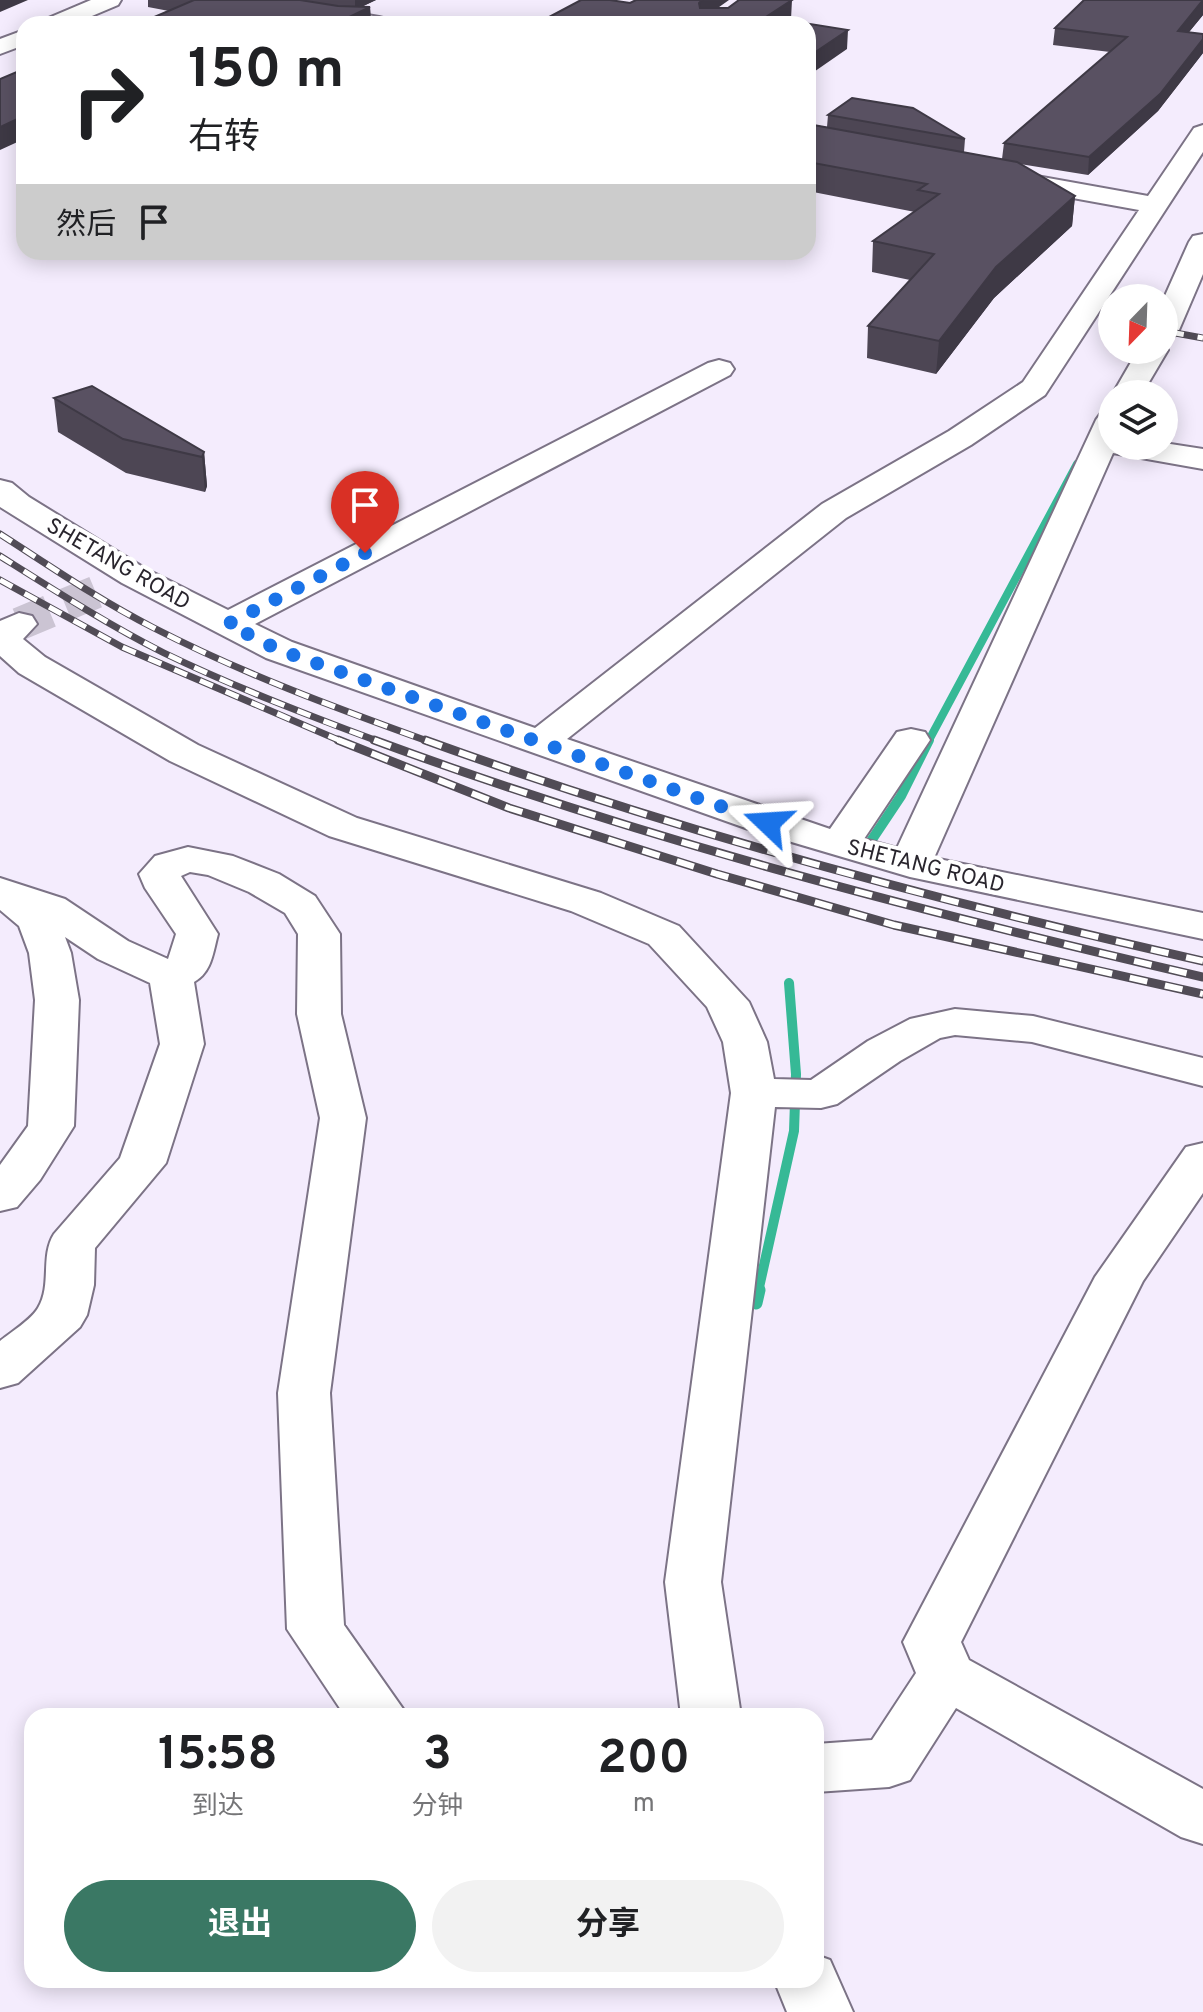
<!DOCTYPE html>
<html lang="zh">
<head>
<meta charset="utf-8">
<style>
	body { margin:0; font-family:Overpass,"Noto Sans SC",sans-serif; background:#f2f2f2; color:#202124; height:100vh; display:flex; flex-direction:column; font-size:30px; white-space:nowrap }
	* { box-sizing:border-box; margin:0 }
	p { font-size:26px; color:#757577 }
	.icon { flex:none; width:44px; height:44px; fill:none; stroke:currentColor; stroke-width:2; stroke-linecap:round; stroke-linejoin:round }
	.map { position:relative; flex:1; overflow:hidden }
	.side { position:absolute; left:24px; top:1708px; width:800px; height:280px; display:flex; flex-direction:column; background:#fff; border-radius:24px; box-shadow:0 4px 20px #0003 }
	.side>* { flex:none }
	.hud { position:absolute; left:16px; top:16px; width:800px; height:244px; border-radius:24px; box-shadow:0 4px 20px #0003; background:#fff; color:#202124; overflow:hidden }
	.needle { width:52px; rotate:203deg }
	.tools { position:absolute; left:1098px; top:284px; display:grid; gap:16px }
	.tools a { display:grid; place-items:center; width:80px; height:80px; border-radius:50%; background:#fff; box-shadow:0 4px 20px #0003; font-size:40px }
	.pin { position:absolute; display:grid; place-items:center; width:68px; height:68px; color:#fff; margin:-82px -34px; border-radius:50% 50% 50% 0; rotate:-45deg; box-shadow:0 0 8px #0007 }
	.pin .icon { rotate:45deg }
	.me { position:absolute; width:88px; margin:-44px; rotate:290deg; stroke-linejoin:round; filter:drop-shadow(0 0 6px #0008) }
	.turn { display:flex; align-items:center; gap:28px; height:168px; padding:0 40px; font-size:36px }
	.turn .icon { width:104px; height:104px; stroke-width:2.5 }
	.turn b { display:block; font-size:56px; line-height:68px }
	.then { display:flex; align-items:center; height:76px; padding:0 40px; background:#0003; gap:16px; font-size:30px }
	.eta { display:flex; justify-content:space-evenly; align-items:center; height:136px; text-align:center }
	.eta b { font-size:48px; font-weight:700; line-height:56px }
	.primary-button { display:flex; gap:16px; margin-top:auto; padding:16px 40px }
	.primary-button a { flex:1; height:92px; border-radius:48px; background:#3a7864; color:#fff; font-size:32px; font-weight:700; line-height:92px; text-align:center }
	.primary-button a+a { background:#f2f2f2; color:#202124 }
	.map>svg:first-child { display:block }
</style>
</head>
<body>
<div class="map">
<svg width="1203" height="2012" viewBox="0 0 1203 2012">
	<rect width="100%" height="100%" fill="#f4ecfd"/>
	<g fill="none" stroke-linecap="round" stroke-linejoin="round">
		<path stroke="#36b996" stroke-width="8" d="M1100 422 1111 401
			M928 742 1077 464"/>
		<path stroke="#36b996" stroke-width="10" d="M869 844 901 796 929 740
			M758 1292 794 1131 796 1074 789 983"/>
		<path stroke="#36b996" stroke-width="13" d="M756 1303 759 1290"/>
		<path stroke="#cbc4d3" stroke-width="33" stroke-dasharray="33 17" stroke-linecap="butt" d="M19 624 108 587"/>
		<defs>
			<path id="minor" d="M91 0H121L118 5 73 24H43L46 19Z
				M230 0H280L379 17 387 19 390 24H340L241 7Z
				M24 30V45L0 54V39Z
				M1203 125V152L1045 395 971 445 846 518 567 739 830 829 897 732 911 729 925 732 930 740 864 839 897 848 1096 420 1101 413 1112 411V446H1164V443L1203 449V469L1113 453 934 858 1203 913V939L910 877 754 831 266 658 122 583 0 507V480L12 483 29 497 146 569 228 610 708 363 719 360 730 363 734 369 730 375 255 624 292 642 535 728 822 504 949 431 1023 382 1139 210 995 184 991 178 995 172 1004 170 1148 196 1194 128Z
				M1203 234V274L1179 330 1174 336 1164 339V298L1189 242 1193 236Z
				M1164 344 1168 350 1142 394 1112 395 1138 350H1164Z
				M19 613 32 616 37 624 23 639 45 657 198 745 357 818 601 893 679 926 749 1002 767 1042 774 1079 811 1080 868 1041 910 1019 955 1009 1033 1016 1203 1058V1086L1032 1042 955 1035 940 1038 900 1061 837 1104 821 1108 775 1107 721 1582 741 1716H681L665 1582 731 1093 723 1042 707 1007 649 944 571 911 329 836 170 761 19 673 0 656V621Z
				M188 847 233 856 279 874 315 896 340 934 341 1014 366 1118 330 1393 344 1625 408 1716H345L287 1629 278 1393 320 1118 297 1014 298 934 285 913 249 892 208 875 190 872 181 876 218 934C213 952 212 972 194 982L204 1044 166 1163 95 1248 94 1285 87 1315 80 1327 18 1383 0 1388V1341C11 1332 31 1320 38 1308 52 1285 40 1256 54 1234L120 1158 160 1044 150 983 98 959 65 937 71 953 79 1000 74 1126 40 1180 17 1207 0 1211V1165L28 1126 35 1000 29 953 19 926 0 910V878L65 899 128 941 168 959 176 934 145 888 139 874 155 856Z
				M1203 1143V1193L1143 1281 961 1642 969 1660 1203 1789V1844L1181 1837 956 1708 910 1780 889 1787 816 1792V1744L872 1740 916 1673 903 1642 1095 1277 1186 1147Z
				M816 1955 830 1960 853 2012H787L774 1980H816Z"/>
		</defs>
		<use href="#minor" stroke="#7c7386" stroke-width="4"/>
		<use href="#minor" fill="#fff" fill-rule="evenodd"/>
		<defs>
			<path id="rail-far1" d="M1170 332 1203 338
				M0 534C50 566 99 600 152 627 241 673 336 708 430 742
				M0 556C54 590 107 624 164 653 234 687 307 715 380 742
				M0 580 122 647 343 742"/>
			<path id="rail" d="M338 740 509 808 717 874 894 925 1203 994
				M374 740C645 840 922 912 1203 977
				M425 740C679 832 939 902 1203 961"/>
		</defs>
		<use href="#rail-far1" stroke="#514c56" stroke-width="7"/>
		<use href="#rail" stroke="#514c56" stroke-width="9"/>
		<use href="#rail-far1" stroke="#fff" stroke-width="5" stroke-dasharray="14" stroke-linecap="butt"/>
		<use href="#rail" stroke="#fff" stroke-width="6" stroke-dasharray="18" stroke-linecap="butt"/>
	</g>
	<path fill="#4d4654" d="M148 0H376L361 7H370L371 24H138L169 11 148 7Z
		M1203 0V15L1189 32 1203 34V53L1158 111 1088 175 1020 164 1075 196 1072 226 994 298 936 374 867 358 868 326 910 280 872 272 873 241 915 212 808 191V124L827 127 828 115 965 139 964 152 1002 159 1004 143 1110 52 1053 45 1055 28Z
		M54 398 204 452 207 486 205 492 126 473 58 432Z"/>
	<path fill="#3e3945" d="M0 0H28L0 12Z
		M355 0H376L355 10Z
		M702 0H729L698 22 699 3Z
		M792 0 791 19 784 24 766 17Z
		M1203 1V15L1176 48 1178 31Z
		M370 7 371 24H335Z
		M848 30 847 49 808 76V57Z
		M1203 39V53L1158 111 1088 175 1089 157Z
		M24 116V139L0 150V127Z
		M1075 196 1072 226 994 298 936 374 939 341 996 267Z
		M204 452 207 486 205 492 202 457Z"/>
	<path fill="#595162" stroke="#3e3945" stroke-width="2" d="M194 0H300L338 6 370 7 335 24H138Z
		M581 0H610L630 3 636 0H702L699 3 700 8H728L739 0H792L766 17 848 30 808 57V24H536Z
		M1084 0H1203L1178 31 1203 34V39L1160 94 1089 157 1004 143 1127 37 1055 28Z
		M19 71 24 72V116L0 127V79Z
		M852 98 913 108 965 139 828 115Z
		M808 124 1017 162 1075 196 996 267 939 341 868 326 934 254 873 241 939 194 918 190 927 184 808 162Z
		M92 386 204 452 202 457 123 439 54 398Z"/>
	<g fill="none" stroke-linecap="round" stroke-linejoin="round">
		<path stroke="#1a73e8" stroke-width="14" stroke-dasharray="0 25.2" d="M365 553 228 624 279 650 768 823"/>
	</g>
	<g text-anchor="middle" stroke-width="8" stroke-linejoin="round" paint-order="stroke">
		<g font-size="22" fill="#29252d" stroke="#fff">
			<text transform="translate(119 563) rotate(30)" y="8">SHETANG ROAD</text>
			<text transform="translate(926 865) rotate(14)" y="8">SHETANG ROAD</text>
		</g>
	</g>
</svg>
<div class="tools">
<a><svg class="needle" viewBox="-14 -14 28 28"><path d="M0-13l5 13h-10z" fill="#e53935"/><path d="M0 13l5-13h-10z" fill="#757577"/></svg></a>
<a><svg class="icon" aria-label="layers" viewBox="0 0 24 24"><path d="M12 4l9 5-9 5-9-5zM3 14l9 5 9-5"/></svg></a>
</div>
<div class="pin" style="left:365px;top:553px;background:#d93025"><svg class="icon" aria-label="arrive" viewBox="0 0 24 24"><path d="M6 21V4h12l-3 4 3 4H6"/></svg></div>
<svg class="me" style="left:768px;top:823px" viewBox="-20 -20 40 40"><path d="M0-17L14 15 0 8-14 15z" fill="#1a73e8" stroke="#fff" stroke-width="4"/></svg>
<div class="hud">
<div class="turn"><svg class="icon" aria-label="right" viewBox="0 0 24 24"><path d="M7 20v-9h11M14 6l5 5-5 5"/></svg><div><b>150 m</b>右转</div></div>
<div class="then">然后<svg class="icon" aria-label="arrive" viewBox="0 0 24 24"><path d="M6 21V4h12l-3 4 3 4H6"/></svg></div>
</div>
<section class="side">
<div class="eta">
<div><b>15:58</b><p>到达</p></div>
<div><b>3</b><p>分钟</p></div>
<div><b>200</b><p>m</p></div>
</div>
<div class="primary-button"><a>退出</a><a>分享</a></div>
</section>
</div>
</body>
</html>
